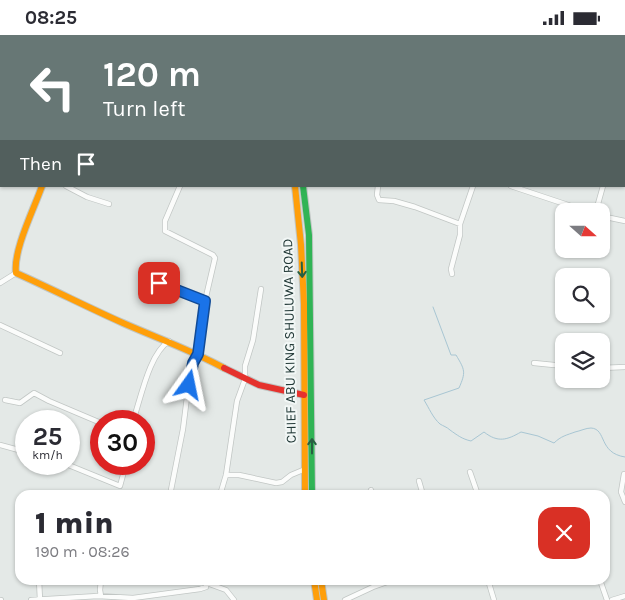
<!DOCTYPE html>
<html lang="en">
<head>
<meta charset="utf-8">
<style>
	body { margin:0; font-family:Karla,sans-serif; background:#f7f7f7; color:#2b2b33; height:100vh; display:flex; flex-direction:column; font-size:19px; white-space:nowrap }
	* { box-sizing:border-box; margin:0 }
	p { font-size:16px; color:#7c7c81 }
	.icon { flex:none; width:28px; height:28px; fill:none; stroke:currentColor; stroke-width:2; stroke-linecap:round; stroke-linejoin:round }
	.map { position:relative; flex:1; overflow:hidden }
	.drawer { position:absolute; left:15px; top:455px; width:595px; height:95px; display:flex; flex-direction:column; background:#fff; border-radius:15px; box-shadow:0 1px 4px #0004 }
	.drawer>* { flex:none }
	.hud { position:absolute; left:0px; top:0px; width:625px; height:152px; box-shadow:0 1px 4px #0004; background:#677775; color:#fff; overflow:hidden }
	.needle { width:32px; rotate:111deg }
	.buttons { position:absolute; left:555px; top:168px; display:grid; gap:10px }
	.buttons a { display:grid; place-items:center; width:55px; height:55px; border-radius:10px; background:#fff; box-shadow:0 1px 4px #0004; font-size:25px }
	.speed { position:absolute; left:15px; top:375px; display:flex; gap:10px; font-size:25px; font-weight:700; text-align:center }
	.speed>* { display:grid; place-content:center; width:65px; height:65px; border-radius:50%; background:#fff; box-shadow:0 1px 4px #0004; line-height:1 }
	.speed small { font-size:12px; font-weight:400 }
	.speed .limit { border:8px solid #d22; background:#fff; color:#111 }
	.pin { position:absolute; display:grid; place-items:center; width:42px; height:42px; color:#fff; margin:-21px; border-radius:10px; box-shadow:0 2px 8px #0006 }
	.me { position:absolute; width:55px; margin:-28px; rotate:12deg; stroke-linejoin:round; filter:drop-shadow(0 0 4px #0008) }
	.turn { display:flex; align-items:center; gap:18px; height:105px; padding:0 20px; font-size:22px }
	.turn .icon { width:65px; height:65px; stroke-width:2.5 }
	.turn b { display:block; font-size:35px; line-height:42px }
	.then { display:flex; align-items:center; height:48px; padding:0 20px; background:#0003; gap:10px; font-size:19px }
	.round { display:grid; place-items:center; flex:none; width:52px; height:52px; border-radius:15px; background:#f7f7f7 }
	.overview { display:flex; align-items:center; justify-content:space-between; height:85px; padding:0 20px }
	h1 { font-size:30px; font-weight:800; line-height:38px }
	.status { display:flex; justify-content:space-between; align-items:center; height:35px; padding:0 25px; background:#fff; direction:ltr }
	.status svg { height:14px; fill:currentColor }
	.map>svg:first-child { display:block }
</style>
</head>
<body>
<div class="status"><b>08:25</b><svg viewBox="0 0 49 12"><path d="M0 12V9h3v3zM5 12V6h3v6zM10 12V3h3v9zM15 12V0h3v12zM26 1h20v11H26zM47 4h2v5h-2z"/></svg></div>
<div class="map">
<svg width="625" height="565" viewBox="0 0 625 565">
	<rect width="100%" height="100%" fill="#e4e9e7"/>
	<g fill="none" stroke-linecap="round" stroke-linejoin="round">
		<path stroke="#a8c6d3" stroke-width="1" d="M433 272 451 320H456C465 335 466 337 459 353L424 365C429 373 433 383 440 389 443 391 447 392 450 395 457 400 462 404 471 406L484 397C498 408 507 405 521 397L538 401 554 408C561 401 567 400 575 397 580 396 586 393 591 393 607 394 598 418 625 422"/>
		<defs>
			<path id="street" d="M57 1 58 0
				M110 1V0
				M516 1V0
				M624 53H625
				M624 77 625 72
				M0 133H1
				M66 151 87 162 109 169
				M180 151 165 186V196L213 220 215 223 205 266
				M378 151 377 160 379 165 394 166 415 172 460 189
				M511 151 586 176
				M596 176 603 151
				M601 181 625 186
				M452 239 451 234 460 200V189L473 151
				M0 248 16 238
				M159 248 205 266 198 319 190 338 183 394 170 460
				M0 290 60 318
				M534 328 564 331
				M601 333 625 332
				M5 365 20 368 34 358 49 366 101 388
				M133 386C141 363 149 319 169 306
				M0 410 26 417
				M66 429 120 451 126 429
				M470 437 478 460
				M624 439 621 457 625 467
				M226 440H239L276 448 282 447 291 440 303 435
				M419 446 423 460
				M371 455 373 460
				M220 460 226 440 237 366 245 344V331L253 305 261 254
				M39 545 40 565
				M101 545 100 555 101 561
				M488 545 494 565
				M600 545 607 565
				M204 547 226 555 234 565
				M0 565H1
				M31 565 98 561 133 563 200 554 206 552 205 545
				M345 565 373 552 393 545
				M612 565 625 561"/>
			<path id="fast" d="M303 151 309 200 312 460"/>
			<path id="slow" d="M276 0V1
				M42 151C34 174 13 215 16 238 52 254 87 272 123 288 157 303 191 315 224 333
				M295 151 301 210 304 269 305 460
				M314 545 317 565
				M321 545 324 565"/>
			<path id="jam" d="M284 0V1
				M224 333 259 350 304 360"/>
		</defs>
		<use href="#street" stroke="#c1c6c4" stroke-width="6"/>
		<use href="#fast" stroke="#c0c6c4" stroke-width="8"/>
		<use href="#slow" stroke="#c0c6c4" stroke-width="8"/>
		<use href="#jam" stroke="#c0c6c4" stroke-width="8"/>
		<use href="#street" stroke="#fbfcfb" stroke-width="4.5"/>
		<use href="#fast" stroke="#30b455" stroke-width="6"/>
		<use href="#slow" stroke="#ff9f0a" stroke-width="6"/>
		<use href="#jam" stroke="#e5322d" stroke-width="6"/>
	</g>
	<defs><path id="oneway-shaft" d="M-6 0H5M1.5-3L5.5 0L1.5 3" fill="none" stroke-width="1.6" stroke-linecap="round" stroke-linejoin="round" transform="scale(1.25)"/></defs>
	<g stroke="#275f41">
		<use href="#oneway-shaft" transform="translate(302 235) rotate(88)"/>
		<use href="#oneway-shaft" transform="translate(312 411) rotate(-90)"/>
	</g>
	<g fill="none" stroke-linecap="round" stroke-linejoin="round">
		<defs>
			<path id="route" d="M159 248 205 266 198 319 193 328 189 350"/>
		</defs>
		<use href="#route" stroke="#114b97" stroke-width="12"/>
		<use href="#route" stroke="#1a73e8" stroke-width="9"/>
	</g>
	<g text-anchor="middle" stroke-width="4" stroke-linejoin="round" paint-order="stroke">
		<g font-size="14" fill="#233a38" stroke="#f2f7f6">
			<text transform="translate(289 306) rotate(-91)" y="5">CHIEF ABU KING SHULUWA ROAD</text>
		</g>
	</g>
</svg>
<div class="buttons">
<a><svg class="needle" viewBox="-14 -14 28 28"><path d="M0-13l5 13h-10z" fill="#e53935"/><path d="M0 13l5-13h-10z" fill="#7c7c81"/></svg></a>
<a><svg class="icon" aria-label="search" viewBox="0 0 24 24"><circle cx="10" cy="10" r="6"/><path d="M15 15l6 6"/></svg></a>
<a><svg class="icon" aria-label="layers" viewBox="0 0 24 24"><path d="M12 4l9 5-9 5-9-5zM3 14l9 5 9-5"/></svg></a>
</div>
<div class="speed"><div>25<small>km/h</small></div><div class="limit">30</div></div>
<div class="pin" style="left:159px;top:248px;background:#d93025"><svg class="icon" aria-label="arrive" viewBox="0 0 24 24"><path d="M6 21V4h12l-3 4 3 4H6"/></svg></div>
<svg class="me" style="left:189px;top:350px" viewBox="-20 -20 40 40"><path d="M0-17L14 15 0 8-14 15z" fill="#1a73e8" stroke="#fff" stroke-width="4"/></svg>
<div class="hud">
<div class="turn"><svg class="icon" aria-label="left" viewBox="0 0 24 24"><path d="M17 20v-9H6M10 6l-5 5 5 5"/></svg><div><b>120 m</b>Turn left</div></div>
<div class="then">Then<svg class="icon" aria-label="arrive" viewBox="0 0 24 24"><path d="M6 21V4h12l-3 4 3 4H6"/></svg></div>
</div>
<section class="drawer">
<div class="overview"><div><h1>1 min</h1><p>190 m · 08:26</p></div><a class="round" style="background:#d93025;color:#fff"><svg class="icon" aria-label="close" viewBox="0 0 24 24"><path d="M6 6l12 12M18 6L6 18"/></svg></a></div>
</section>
</div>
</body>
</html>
